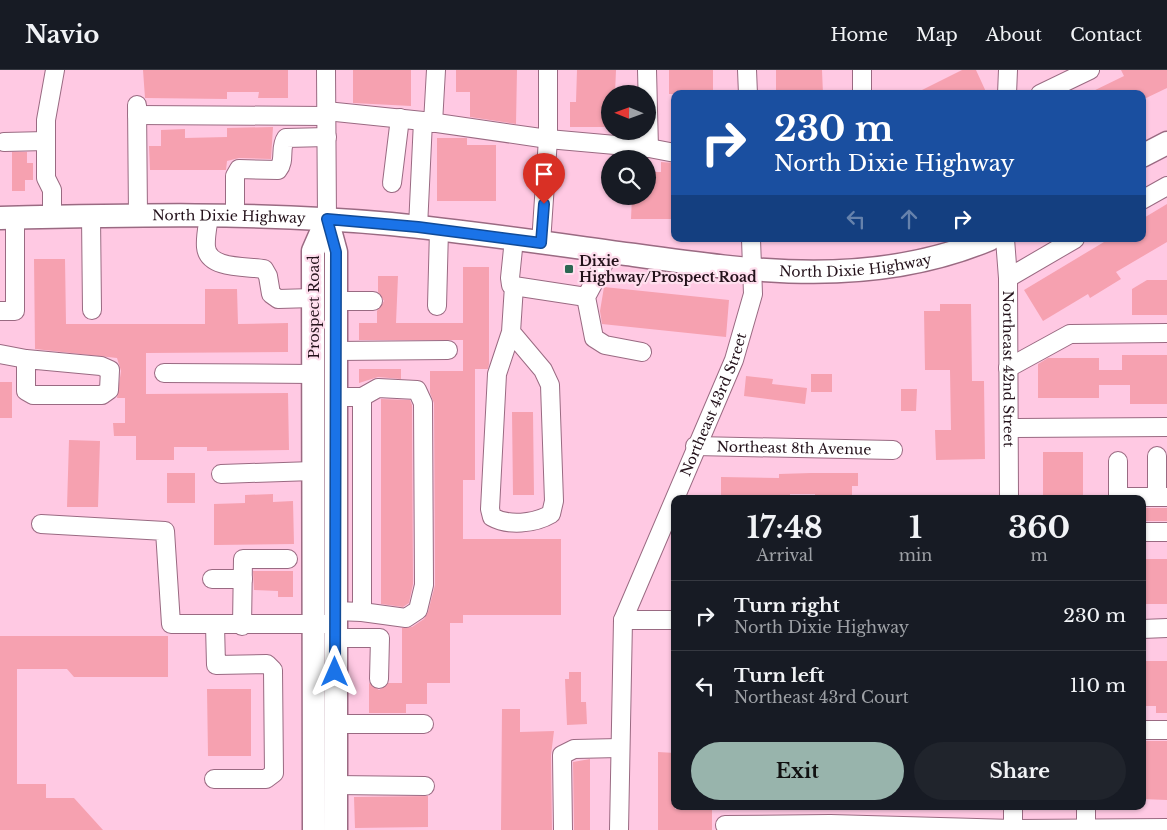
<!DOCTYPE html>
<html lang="en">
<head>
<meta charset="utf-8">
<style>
	body { margin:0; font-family:"Libre Baskerville",serif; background:#20242c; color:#f1f3f6; height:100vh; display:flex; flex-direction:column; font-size:19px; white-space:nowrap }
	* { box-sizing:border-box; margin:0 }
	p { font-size:16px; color:#9ea1a6 }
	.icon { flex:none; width:28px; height:28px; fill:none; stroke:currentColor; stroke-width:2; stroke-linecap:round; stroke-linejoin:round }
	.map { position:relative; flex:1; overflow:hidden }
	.sheet { position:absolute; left:671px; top:425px; width:475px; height:315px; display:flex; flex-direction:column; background:#171b24; border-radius:10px; box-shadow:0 1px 4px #0004 }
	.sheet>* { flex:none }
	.top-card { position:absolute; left:671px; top:20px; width:475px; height:152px; border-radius:10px; box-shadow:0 1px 4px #0004; background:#1a4fa0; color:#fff; overflow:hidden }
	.needle { width:32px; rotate:271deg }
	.controls { position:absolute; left:601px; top:15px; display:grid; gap:10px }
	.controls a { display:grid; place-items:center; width:55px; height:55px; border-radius:50%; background:#171b24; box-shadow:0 1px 4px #0004; font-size:25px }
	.pin { position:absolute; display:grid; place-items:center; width:42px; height:42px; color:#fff; margin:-51px -21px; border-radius:50% 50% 50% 0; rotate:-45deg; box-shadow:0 0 5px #0007 }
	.pin .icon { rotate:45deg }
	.me { position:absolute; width:55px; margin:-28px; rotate:0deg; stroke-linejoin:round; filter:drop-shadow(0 0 4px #0008) }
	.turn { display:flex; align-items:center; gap:18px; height:105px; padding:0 20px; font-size:22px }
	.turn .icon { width:65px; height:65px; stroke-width:2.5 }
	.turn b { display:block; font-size:35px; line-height:42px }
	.lanes { display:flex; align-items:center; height:48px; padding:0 20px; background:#0003; justify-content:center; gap:25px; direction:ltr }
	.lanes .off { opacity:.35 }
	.eta { display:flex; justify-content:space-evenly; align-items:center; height:85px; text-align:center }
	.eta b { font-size:30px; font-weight:800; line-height:35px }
	.button { display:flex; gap:10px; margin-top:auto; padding:10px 20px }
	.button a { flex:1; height:58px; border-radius:30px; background:#98b4ac; color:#111; font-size:20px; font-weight:800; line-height:58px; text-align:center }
	.button a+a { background:#20242c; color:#f1f3f6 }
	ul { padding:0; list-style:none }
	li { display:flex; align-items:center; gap:15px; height:70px; padding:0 20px; border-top:1px solid #363941 }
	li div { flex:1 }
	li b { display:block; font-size:19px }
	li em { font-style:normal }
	header { display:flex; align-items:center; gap:30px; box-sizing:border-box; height:70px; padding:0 25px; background:#171b24; border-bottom:1px solid #363941 }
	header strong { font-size:24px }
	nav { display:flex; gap:28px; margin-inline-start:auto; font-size:18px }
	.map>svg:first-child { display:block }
</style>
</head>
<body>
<header>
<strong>Navio</strong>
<nav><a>Home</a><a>Map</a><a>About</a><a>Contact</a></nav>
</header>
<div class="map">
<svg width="1167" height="760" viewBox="0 0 1167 760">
	<rect width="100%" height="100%" fill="#ffc9e3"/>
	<path fill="#f6a1b0" d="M143 0H288V28H258L259 22H227V29L145 28Z
		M353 0H411V36L353 33Z
		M456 0H517L516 54 470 47V22H456Z
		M577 0H616L615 24H610V57H570V32H576Z
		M669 0H713V24H669Z
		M776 0H822L823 24H776Z
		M962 0H976L987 24H914Z
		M1121 0H1167V18L1142 30V24H1087L1124 6Z
		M273 57 271 89 239 88 227 91 226 100H150L149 76H161V60L185 59V68L227 67V58Z
		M437 68H467V75H496V131H437Z
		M12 82H27V93H33V110H25V121H12Z
		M661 92 675 93V149H631L632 126H648V102H661Z
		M1167 134V172L1116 202 1121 209 1090 228 1088 224 1043 251 1024 220 1109 169H1142V149Z
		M34 189H65L66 254H205V219H237L238 254 288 253V282L146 283V324L288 323 289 380 207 381V377H174V390H136V366H114L113 353H125V328H117L121 301 117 288 35 279Z
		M463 197H489V294L488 299H475V410H463V469H561V545H463V553H450V613H427V634H406V643H369V613L379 620 388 613H402V558L412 557 424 549 428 542 435 515 434 333 430 323V301H463V270H359V253H377V241L384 231 378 222V206H398L396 253H463Z
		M1147 210H1167V245H1132V219Z
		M604 217 729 230 726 267 602 254 600 241Z
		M940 234H971L972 311H984L985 389 936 390 935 360H951L950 300H925L924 241H940Z
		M1122 285H1167V334H1130V315H1099V328H1038V294L1048 288H1099V300H1122Z
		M359 299H401V309L378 307 359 313Z
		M811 304H832V322H811Z
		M746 306 773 309 772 314 807 318 805 334 744 326Z
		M0 312H12V348H0Z
		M901 319H917L916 341H901Z
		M381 329 410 330 412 335 413 514 409 533 403 537 381 534Z
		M512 342H533L534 425H513Z
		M69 370 100 371 98 437H67Z
		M1043 382H1083V429H1043Z
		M167 403H195V433H167Z
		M811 403H858V416H852V429H815V424H790V429H721V407L779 408V404Z
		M273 424V432L293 431 294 474 214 475V434L245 433V425Z
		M1142 438H1167V451H1142Z
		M1142 489H1167V534H1142Z
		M253 501H293V527H278V521L254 520Z
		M0 566H168V607H74L67 599H17V714H46V728H74L103 760H0Z
		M1142 591H1167V643H1156V636H1142Z
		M569 602H581V632H586L587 654 567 655 565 609H569Z
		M207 619H251V686H208Z
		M502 639H520V662L554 661 551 685 552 760H501Z
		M1142 671H1167V730L1142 729Z
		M658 682 675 683V739H712V760H658Z
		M590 689V760H574L573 692Z
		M428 726V757L355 758 354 727Z"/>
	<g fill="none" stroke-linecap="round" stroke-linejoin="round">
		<defs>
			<g id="minor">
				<path d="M326 0 327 149"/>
				<path d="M747 0 748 24"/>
				<path d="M862 24V0"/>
				<path d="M1007 24 1008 0"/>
				<path d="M1040 24 1090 0"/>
				<path d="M137 35 138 146"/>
				<path d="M326 41 423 51"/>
				<path d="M137 45 326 46"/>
				<path d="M433 53 436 0"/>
				<path d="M4 72 46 71"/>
				<path d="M649 78 675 83"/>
				<path d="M392 113 400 48"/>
				<path d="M1142 130 1167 116"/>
				<path d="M91 146 92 240"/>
				<path d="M209 146C208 155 205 167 206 177 208 200 248 196 264 199L268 206 271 224 278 229 313 228"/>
				<path d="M235 146V106L239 99 278 100C286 90 279 78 286 68L327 67"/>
				<path d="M52 147V120L46 108V50L55 0"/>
				<path d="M418 157 423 51 548 69 649 78 647 0"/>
				<path id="s1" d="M1005 169 1008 208 1009 429"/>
				<path d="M541 173 548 69V0"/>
				<path d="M610 182 586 227 594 268 605 275 642 282"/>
				<path d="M1008 208 1075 169"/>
				<path d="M514 216 586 227"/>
				<path d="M336 231H373"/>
				<path d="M437 236 439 160"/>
				<path d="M0 241H15V147"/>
				<path d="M511 262 497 304 490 439 492 447C508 456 534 454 551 444L554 431 550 315 543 300 511 262 514 216 511 215 510 208 514 169"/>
				<path d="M336 281 448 280"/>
				<path d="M0 284 26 289 101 296 110 300 109 320 102 325H33L26 321V289"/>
				<path d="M1008 298 1070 264 1167 263"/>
				<path d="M164 303 313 304"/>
				<path d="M362 327V542"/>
				<path d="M1009 358 1167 357"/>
				<path id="s2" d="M695 376 893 380"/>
				<path d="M1157 386V427"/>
				<path d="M1118 391V427H1167"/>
				<path d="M221 404 313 401"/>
				<path d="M41 454 165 461 171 554H325"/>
				<path d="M1142 462H1167"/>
				<path d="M212 509H243"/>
				<path d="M335 541 362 542 406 548 418 540 424 515 423 333 417 320 378 318 362 327H336"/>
				<path d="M623 550H675"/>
				<path d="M242 556 243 489H288"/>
				<path d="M1142 559 1167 558"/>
				<path d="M335 568H380L379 609"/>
				<path d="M335 654H424"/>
				<path d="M1142 660H1167"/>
				<path d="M214 709H266L274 703 273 600 267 594 216 595 215 555"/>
				<path d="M335 715 425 716"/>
				<path d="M1013 736V760"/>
				<path d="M1086 736V758"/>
				<path d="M725 755 830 754 1013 759 1167 758"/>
				<path d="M563 760 562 685 574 679 619 678"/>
				<path id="s3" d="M619 760 623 550 734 290 753 224 751 169"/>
			</g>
			<g id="major">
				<path d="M1142 86 1167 73"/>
				<path id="s4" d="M0 148C130 145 261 142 391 154 472 162 553 174 634 185 754 202 874 218 990 169"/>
				<path d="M327 149 336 182V760"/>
				<path d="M314 760 313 181 327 149"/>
			</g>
		</defs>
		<use href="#minor" stroke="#9a6a82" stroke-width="20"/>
		<use href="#major" stroke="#9a6a82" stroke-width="25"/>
		<use href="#minor" stroke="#fff" stroke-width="18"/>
		<use href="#major" stroke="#fff" stroke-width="22"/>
	</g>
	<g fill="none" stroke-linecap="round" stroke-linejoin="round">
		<defs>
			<path id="route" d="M335 602 336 182 327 149 418 157 541 173 544 134"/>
		</defs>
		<use href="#route" stroke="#114b97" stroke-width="12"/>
		<use href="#route" stroke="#1a73e8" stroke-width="9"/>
	</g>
	<rect fill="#2b6752" stroke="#fedeed" stroke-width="2" x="564" y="194" width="10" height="10" rx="2.5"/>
	<g text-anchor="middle" stroke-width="4.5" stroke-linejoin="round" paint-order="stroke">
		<g font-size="14" fill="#23111a" stroke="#fedeed">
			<text dy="5" stroke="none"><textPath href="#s4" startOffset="229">North Dixie Highway</textPath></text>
			<text dy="5" stroke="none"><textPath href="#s4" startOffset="859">North Dixie Highway</textPath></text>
			<text transform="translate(314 237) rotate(-90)" y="5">Prospect Road</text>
			<text dy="5" stroke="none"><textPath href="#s1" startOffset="130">Northeast 42nd Street</textPath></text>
			<text dy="5" stroke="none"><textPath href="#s3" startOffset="444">Northeast 43rd Street</textPath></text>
			<text dy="5" stroke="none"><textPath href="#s2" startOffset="99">Northeast 8th Avenue</textPath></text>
		</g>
		<g font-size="14" font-weight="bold" fill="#23111a" stroke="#fedeed" text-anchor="start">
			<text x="579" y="196">Dixie<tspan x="579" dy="16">Highway/Prospect Road</tspan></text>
		</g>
	</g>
</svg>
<div class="controls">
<a><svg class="needle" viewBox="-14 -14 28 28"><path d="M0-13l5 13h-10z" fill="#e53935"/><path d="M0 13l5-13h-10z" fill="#9ea1a6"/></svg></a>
<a><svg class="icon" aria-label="search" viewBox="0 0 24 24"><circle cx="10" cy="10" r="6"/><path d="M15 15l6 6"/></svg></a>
</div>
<div class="pin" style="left:544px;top:134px;background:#d93025"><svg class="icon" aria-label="arrive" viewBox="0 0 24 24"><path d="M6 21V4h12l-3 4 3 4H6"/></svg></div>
<svg class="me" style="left:335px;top:602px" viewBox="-20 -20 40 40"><path d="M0-17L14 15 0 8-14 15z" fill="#1a73e8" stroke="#fff" stroke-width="4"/></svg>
<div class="top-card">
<div class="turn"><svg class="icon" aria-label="right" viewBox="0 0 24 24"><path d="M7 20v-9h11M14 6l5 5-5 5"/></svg><div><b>230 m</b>North Dixie Highway</div></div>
<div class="lanes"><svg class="icon off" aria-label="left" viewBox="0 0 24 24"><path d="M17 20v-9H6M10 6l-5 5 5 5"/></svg><svg class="icon off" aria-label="ahead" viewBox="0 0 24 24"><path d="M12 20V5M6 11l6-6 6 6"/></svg><svg class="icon" aria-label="right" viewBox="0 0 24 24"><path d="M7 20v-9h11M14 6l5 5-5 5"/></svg></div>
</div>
<section class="sheet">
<div class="eta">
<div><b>17:48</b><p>Arrival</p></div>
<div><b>1</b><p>min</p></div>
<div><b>360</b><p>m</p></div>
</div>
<ul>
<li><svg class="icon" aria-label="right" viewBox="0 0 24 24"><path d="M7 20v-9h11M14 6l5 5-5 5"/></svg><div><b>Turn right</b><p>North Dixie Highway</p></div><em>230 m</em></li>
<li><svg class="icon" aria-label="left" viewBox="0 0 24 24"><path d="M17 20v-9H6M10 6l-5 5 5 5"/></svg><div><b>Turn left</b><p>Northeast 43rd Court</p></div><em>110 m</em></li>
</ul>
<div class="button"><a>Exit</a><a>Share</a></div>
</section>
</div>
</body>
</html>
